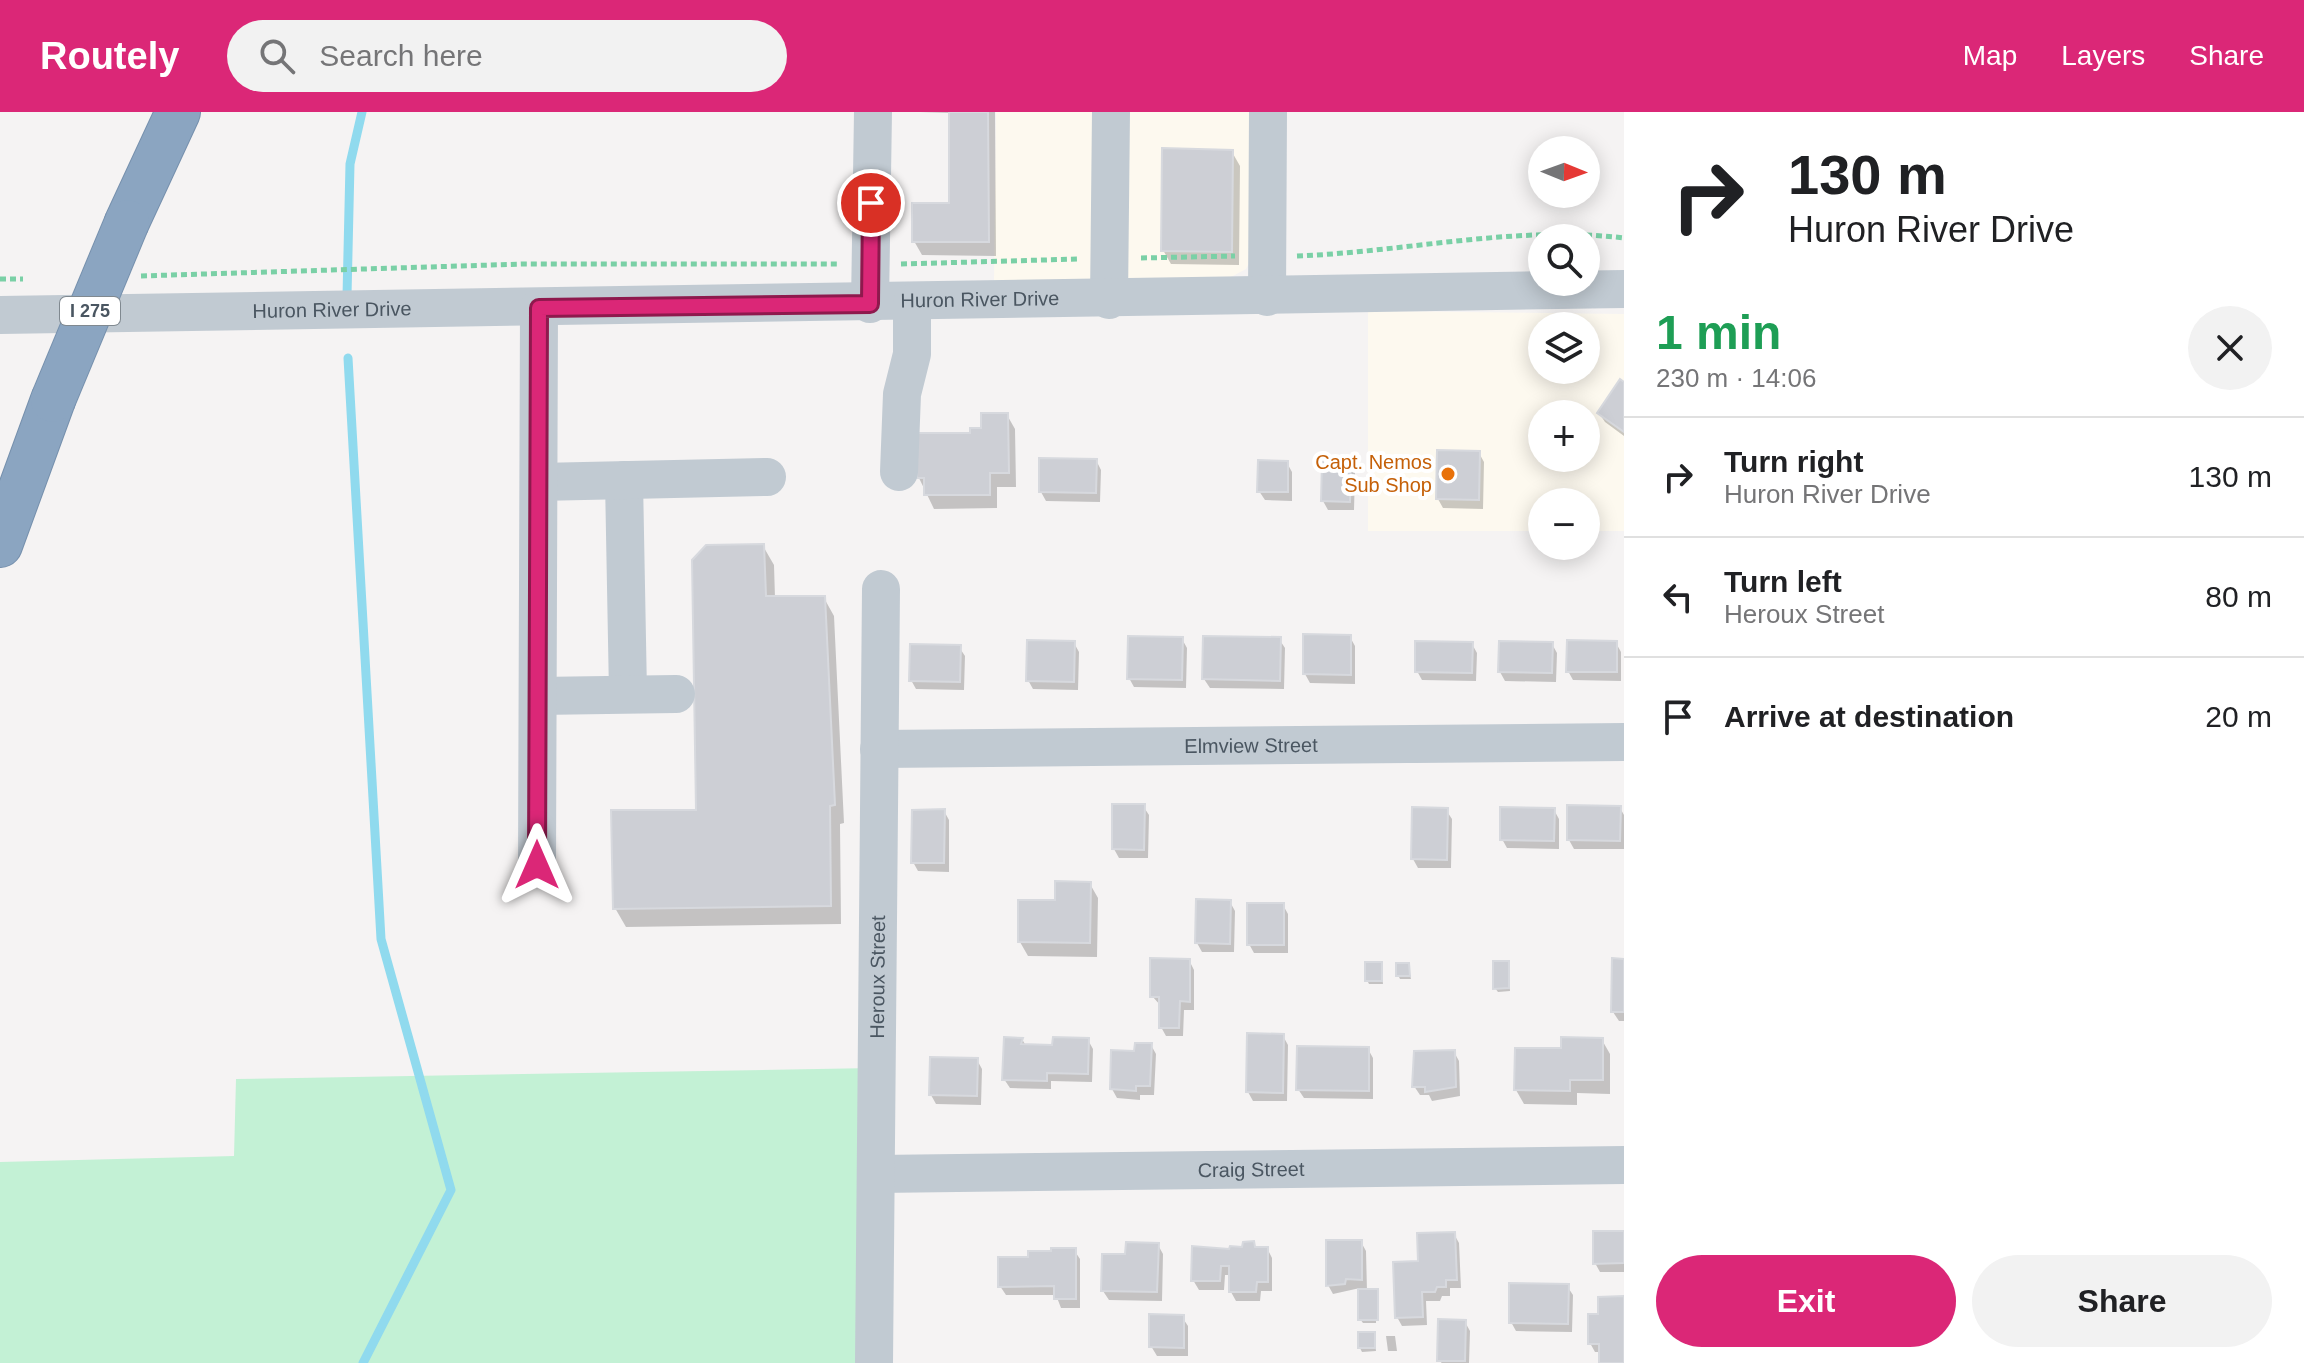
<!DOCTYPE html>
<html lang="en">
<head>
<meta charset="utf-8">
<style>
	body { margin:0; font-family:Arial,sans-serif; background:#f2f2f2; color:#202124; height:100vh; display:flex; flex-direction:column; font-size:30px; white-space:nowrap }
	* { box-sizing:border-box; margin:0 }
	p { font-size:26px; color:#757577 }
	.icon { flex:none; width:44px; height:44px; fill:none; stroke:currentColor; stroke-width:2; stroke-linecap:round; stroke-linejoin:round }
	.map { position:relative; flex:1; overflow:hidden }
	.details { display:flex; flex-direction:column; background:#fff; width:680px }
	.details>* { flex:none }
	.top-card { background:#fff; color:#202124; overflow:hidden }
	.needle { width:52px; rotate:91deg }
	.fabs { position:absolute; left:1528px; top:24px; display:grid; gap:16px }
	.fabs a { display:grid; place-items:center; width:72px; height:72px; border-radius:50%; background:#fff; box-shadow:0 4px 20px #0003; font-size:40px }
	.pin { position:absolute; display:grid; place-items:center; width:68px; height:68px; color:#fff; margin:-34px; border:4px solid #fff; border-radius:50%; box-shadow:0 2px 8px #0007 }
	.me { position:absolute; width:88px; margin:-44px; rotate:0deg; stroke-linejoin:round; filter:drop-shadow(0 0 6px #0008) }
	.turn { display:flex; align-items:center; gap:28px; height:168px; padding:0 32px; font-size:36px }
	.turn .icon { width:104px; height:104px; stroke-width:2.5 }
	.turn b { display:block; font-size:56px; line-height:68px }
	.round { display:grid; place-items:center; flex:none; width:84px; height:84px; border-radius:42px; background:#f2f2f2 }
	.head { display:flex; align-items:center; justify-content:space-between; height:136px; padding:0 32px }
	h1 { font-size:48px; font-weight:800; line-height:60px; color:#1e9e55 }
	.primary-button { display:flex; gap:16px; margin-top:auto; padding:16px 32px }
	.primary-button a { flex:1; height:92px; border-radius:48px; background:#db2777; color:#fff; font-size:32px; font-weight:800; line-height:92px; text-align:center }
	.primary-button a+a { background:#f2f2f2; color:#202124 }
	ul { padding:0; list-style:none }
	li { display:flex; align-items:center; gap:24px; height:120px; padding:0 32px; border-top:2px solid #e0e0e0 }
	li div { flex:1 }
	li b { display:block; font-size:30px }
	li em { font-style:normal }
	header { display:flex; align-items:center; gap:48px; box-sizing:border-box; height:112px; padding:0 40px; background:#db2777; color:#fff }
	header strong { font-size:38px }
	nav { display:flex; gap:44px; margin-inline-start:auto; font-size:28px }
	.search { width:560px; height:72px; background:#f2f2f2; display:flex; align-items:center; gap:20px; box-sizing:border-box; padding:0 28px; border-radius:44px; color:#757577; font-size:30px }
	main { display:flex; flex:1; min-height:0 }
	.map>svg:first-child { display:block }
</style>
</head>
<body>
<header>
<strong>Routely</strong>
<div class="search"><svg class="icon" aria-label="search" viewBox="0 0 24 24"><circle cx="10" cy="10" r="6"/><path d="M15 15l6 6"/></svg>Search here</div>
<nav><a>Map</a><a>Layers</a><a>Share</a></nav>
</header>
<main>
<div class="map">
<svg width="1624" height="1251" viewBox="0 0 1624 1251">
	<rect width="100%" height="100%" fill="#f5f3f3"/>
	<path fill="#fdf9ef" fill-rule="evenodd" d="M996 0H1258L1251 147 1246 157 1229 166 994 170Z
		M1368 199 1624 202V419H1586V390H1542V419H1368ZM1542 214H1586V258H1542ZM1542 302H1586V346H1542Z"/>
	<path fill="#c3f1d5" d="M873 956 869 1251H0V1050L234 1044 236 967Z"/>
	<path fill="#0003" d="M920 0H995L996 144 922 143 914 129 951 93V1Z
		M1232 40 1240 54 1239 153 1171 152 1163 138Z
		M1624 272V324L1605 310 1599 301Z
		M1007 303 1015 317 1016 375H997V396L934 397 919 366 972 323Z
		M1479 341 1484 350 1483 397 1443 396 1438 387Z
		M1096 348 1101 358 1100 390 1046 389 1041 380Z
		M1287 351 1292 360V389L1265 388 1259 379Z
		M1349 352 1355 361 1354 398H1328L1323 389Z
		M763 434 774 453 775 486H824L834 504 844 711 840 712 841 812 626 815 615 796 698 700Z
		M1350 525 1355 534V572L1310 571 1305 562Z
		M1182 527 1187 536 1186 576 1134 575 1129 566Z
		M1279 527 1285 536 1284 577 1210 576 1204 567Z
		M1074 531 1079 540 1078 578 1033 577 1028 568Z
		M1616 531 1621 540V569L1573 568 1568 559Z
		M1472 532 1477 541 1476 569 1422 568 1417 559Z
		M1552 532 1557 541 1556 570 1505 569 1500 560Z
		M959 535 965 544 964 578 916 577 911 568Z
		M1143 694 1149 703 1148 746H1119L1114 737Z
		M1620 696 1624 703V737H1574L1569 728Z
		M1446 698 1452 707 1451 756H1418L1413 747Z
		M1554 698 1559 707V737L1507 736 1502 727Z
		M944 699 949 708V760L918 759 913 750Z
		M1090 772 1098 786 1097 845 1028 844 1020 830 1057 790Z
		M1230 790 1235 799 1234 840H1202L1197 831Z
		M1283 793 1288 802V841H1254L1249 832Z
		M1189 848 1194 858V898H1184L1183 924H1166L1161 915V894L1152 884Z
		M1624 849V909H1619L1613 900Z
		M1508 851 1510 879 1498 880 1495 876Z
		M1381 852 1383 872H1369L1367 868Z
		M1408 853 1411 867H1400L1398 863Z
		M1283 924 1288 933 1287 989H1253L1248 980Z
		M1022 927 1026 934 1054 935 1088 928 1093 937 1092 970 1051 969V977L1010 976 1004 967Z
		M1602 928 1610 942V982L1577 981V993L1524 992 1516 978 1563 938Z
		M1151 933 1156 942 1154 983H1140V988L1117 986 1112 977 1136 941Z
		M1368 937 1373 946V987L1304 986 1298 977Z
		M1454 940 1459 949 1460 984 1432 989 1429 983H1420L1414 974Z
		M977 948 982 957 981 993 936 992 931 983Z
		M1624 1121V1160H1600L1595 1151Z
		M1454 1122 1459 1131 1461 1176H1450V1184H1442L1440 1189H1426L1427 1213 1402 1214 1397 1205 1420 1151Z
		M1361 1130 1366 1139 1367 1179 1376 1180V1211H1363L1360 1207V1176L1333 1182 1328 1173Z
		M1245 1132 1267 1136 1272 1146V1179H1261L1260 1189H1236L1231 1180V1163H1225L1224 1178H1199L1193 1168 1220 1140 1244 1137Z
		M1158 1133 1163 1142 1162 1189 1109 1188 1103 1179Z
		M1074 1138 1080 1147V1196H1061L1056 1183H1006L1000 1174 1030 1147Z
		M1567 1174 1573 1183 1572 1220 1516 1219 1511 1210Z
		M1624 1186V1251H1601V1240H1595L1590 1231 1600 1204Z
		M1182 1205 1188 1214V1244H1157L1151 1234Z
		M1465 1210 1470 1219 1469 1251H1441Z
		M1374 1222 1376 1239 1362 1240 1360 1236Z
		M1386 1224H1395L1397 1239H1388Z"/>
	<g fill="none" stroke-linecap="round" stroke-linejoin="round">
		<path stroke="#90daee" stroke-width="9" d="M347 184 350 52 362 0
			M348 246 381 827 451 1078 363 1251"/>
	</g>
	<path fill="#cdcfd5" stroke="#d7d9de" stroke-width="2" d="M949 0H988L989 130H912V91H949Z
		M1162 36 1233 38 1232 140 1161 139Z
		M1620 267 1624 270V320L1597 301Z
		M981 301H1008L1009 361H990V383H924V366H917V321H970V316H981Z
		M1437 338 1480 339 1479 388 1436 387Z
		M1039 346 1097 347 1096 381 1039 380Z
		M1258 348 1288 349V380H1257Z
		M1322 349 1351 350 1350 390 1321 389Z
		M764 432 766 484H825L835 693 830 694 831 794 613 797 611 698H696L692 448 706 433Z
		M1303 522 1351 523V563L1303 562Z
		M1128 524 1183 525 1182 568 1127 567Z
		M1203 524 1281 525 1280 569 1202 567Z
		M1027 528 1075 529 1074 570 1026 569Z
		M1567 528 1617 529V560H1566Z
		M1415 529 1473 530 1472 561 1415 560Z
		M1499 529 1553 530 1552 561 1498 560Z
		M910 532 961 533 960 570 909 569Z
		M1112 692H1145L1144 738 1112 737Z
		M1567 693 1621 694 1620 729 1567 728Z
		M1412 695 1448 696 1447 748 1411 747Z
		M1500 695 1555 696 1554 729 1500 728Z
		M945 697 944 751H911L912 698Z
		M1055 769 1091 770 1090 831 1018 830V788H1055Z
		M1196 787 1231 788 1230 832 1195 831Z
		M1247 791H1284V833H1247Z
		M1150 846 1190 847V890L1180 889 1179 916H1159V885H1150Z
		M1612 846 1624 847V900H1611Z
		M1493 849H1509V876L1493 877Z
		M1365 850H1382V869H1365Z
		M1396 851H1409L1410 864H1396Z
		M1247 921 1284 922 1283 981 1246 980Z
		M1004 925 1023 926 1021 932 1052 933 1053 925 1089 926 1088 962 1047 961V969L1002 968Z
		M1561 925 1603 926V968H1570V979L1514 978 1515 936H1561Z
		M1135 931H1152L1150 974H1136V979L1110 977 1111 938 1134 939Z
		M1297 934 1369 935V979L1296 978Z
		M1455 938 1456 975 1425 980V975H1412L1414 939Z
		M930 945 978 946 977 984 929 983Z
		M1593 1119H1624V1151L1593 1152Z
		M1455 1120 1457 1168H1446V1175H1437L1435 1180H1422L1423 1205 1395 1206 1393 1150 1418 1149 1417 1121Z
		M1326 1128H1362V1168L1346 1167 1345 1172 1326 1174Z
		M1254 1129 1255 1135H1268V1170H1257L1256 1180H1229V1154H1221L1220 1169H1191L1192 1134 1229 1137 1230 1134 1242 1135 1243 1130Z
		M1126 1130 1159 1131 1157 1180 1101 1179 1102 1142H1125Z
		M1051 1136H1076V1187H1054V1174L998 1175V1145H1028V1139H1051Z
		M1509 1171 1569 1172 1568 1212 1509 1211Z
		M1358 1177H1378V1208H1358Z
		M1624 1184V1251H1599V1232H1588V1202H1598V1185Z
		M1149 1202 1184 1203V1236L1149 1235Z
		M1438 1207 1466 1208 1465 1249H1437Z
		M1358 1220H1375V1236H1358Z"/>
	<g fill="none" stroke-linecap="round" stroke-linejoin="round">
		<defs>
			<path id="highway" d="M127 110 178 0
				M0 433 53 288"/>
		</defs>
		<use href="#highway" stroke="#7690ad" stroke-width="46"/>
		<path stroke="#7ad0a6" stroke-width="5" stroke-dasharray="6 4" stroke-linecap="butt" d="M1297 144C1405 140 1515 113 1624 126
			M1141 146 1235 144
			M901 152 1079 147
			M141 164 524 152H839
			M0 167H23"/>
		<g stroke="#c1cad2" stroke-width="38">
			<path d="M1267 185 1268 0"/>
			<path d="M1109 188 1111 0"/>
			<path d="M870 192 873 0"/>
			<path id="s1" d="M0 203 1624 177"/>
			<path d="M899 360 902 282 912 242V191"/>
			<path d="M624 368 628 581"/>
			<path d="M539 370 767 365"/>
			<path d="M538 584 676 582"/>
			<path id="s2" d="M879 637 1624 630"/>
			<path d="M537 753 539 196"/>
			<path id="s3" d="M877 1062 1624 1053"/>
			<path id="s4" d="M874 1251 881 477"/>
		</g>
		<use href="#highway" stroke="#8ba5c1" stroke-width="44"/>
		<defs>
			<path id="highway-bridge" d="M53 288 127 110"/>
		</defs>
		<use href="#highway-bridge" stroke="#7690ad" stroke-width="46" stroke-linecap="butt"/>
		<use href="#highway-bridge" stroke="#8ba5c1" stroke-width="44"/>
	</g>
	<g fill="none" stroke-linecap="round" stroke-linejoin="round">
		<defs>
			<path id="route" d="M537 753 539 196 870 192 871 91"/>
		</defs>
		<use href="#route" stroke="#8e194d" stroke-width="20"/>
		<use href="#route" stroke="#db2777" stroke-width="14"/>
	</g>
	<circle fill="#e8710a" stroke="#fff" stroke-width="3" cx="1448" cy="362" r="8"/>
	<g text-anchor="middle" stroke-width="8" stroke-linejoin="round" paint-order="stroke">
		<rect fill="#fff" stroke="#808990" stroke-width="2" x="60" y="185" width="60" height="28" rx="6"/>
		<g font-size="18" font-weight="bold" fill="#4a5661">
			<text x="90" y="205">I 275</text>
		</g>
		<g font-size="20" fill="#4a5661" stroke="#fff">
			<text dy="7" stroke="none"><textPath href="#s1" startOffset="980">Huron River Drive</textPath></text>
			<text dy="7" stroke="none"><textPath href="#s1" startOffset="332">Huron River Drive</textPath></text>
			<text dy="7" stroke="none"><textPath href="#s2" startOffset="372">Elmview Street</textPath></text>
			<text dy="7" stroke="none"><textPath href="#s4" startOffset="386">Heroux Street</textPath></text>
			<text dy="7" stroke="none"><textPath href="#s3" startOffset="374">Craig Street</textPath></text>
		</g>
		<g font-size="20" fill="#c56008" stroke="#fff" text-anchor="end">
			<text x="1432" y="357">Capt. Nemos<tspan x="1432" dy="23">Sub Shop</tspan></text>
		</g>
	</g>
</svg>
<div class="fabs">
<a><svg class="needle" viewBox="-14 -14 28 28"><path d="M0-13l5 13h-10z" fill="#e53935"/><path d="M0 13l5-13h-10z" fill="#757577"/></svg></a>
<a><svg class="icon" aria-label="search" viewBox="0 0 24 24"><circle cx="10" cy="10" r="6"/><path d="M15 15l6 6"/></svg></a>
<a><svg class="icon" aria-label="layers" viewBox="0 0 24 24"><path d="M12 4l9 5-9 5-9-5zM3 14l9 5 9-5"/></svg></a>
<a>+</a>
<a>−</a>
</div>
<div class="pin" style="left:871px;top:91px;background:#d93025"><svg class="icon" aria-label="arrive" viewBox="0 0 24 24"><path d="M6 21V4h12l-3 4 3 4H6"/></svg></div>
<svg class="me" style="left:537px;top:753px" viewBox="-20 -20 40 40"><path d="M0-17L14 15 0 8-14 15z" fill="#db2777" stroke="#fff" stroke-width="4"/></svg>
</div>
<section class="details">
<div class="top-card">
<div class="turn"><svg class="icon" aria-label="right" viewBox="0 0 24 24"><path d="M7 20v-9h11M14 6l5 5-5 5"/></svg><div><b>130 m</b>Huron River Drive</div></div>
</div>
<div class="head"><div><h1>1 min</h1><p>230 m · 14:06</p></div><a class="round"><svg class="icon" aria-label="close" viewBox="0 0 24 24"><path d="M6 6l12 12M18 6L6 18"/></svg></a></div>
<ul>
<li><svg class="icon" aria-label="right" viewBox="0 0 24 24"><path d="M7 20v-9h11M14 6l5 5-5 5"/></svg><div><b>Turn right</b><p>Huron River Drive</p></div><em>130 m</em></li>
<li><svg class="icon" aria-label="left" viewBox="0 0 24 24"><path d="M17 20v-9H6M10 6l-5 5 5 5"/></svg><div><b>Turn left</b><p>Heroux Street</p></div><em>80 m</em></li>
<li><svg class="icon" aria-label="arrive" viewBox="0 0 24 24"><path d="M6 21V4h12l-3 4 3 4H6"/></svg><div><b>Arrive at destination</b></div><em>20 m</em></li>
</ul>
<div class="primary-button"><a>Exit</a><a>Share</a></div>
</section>
</main>
</body>
</html>
